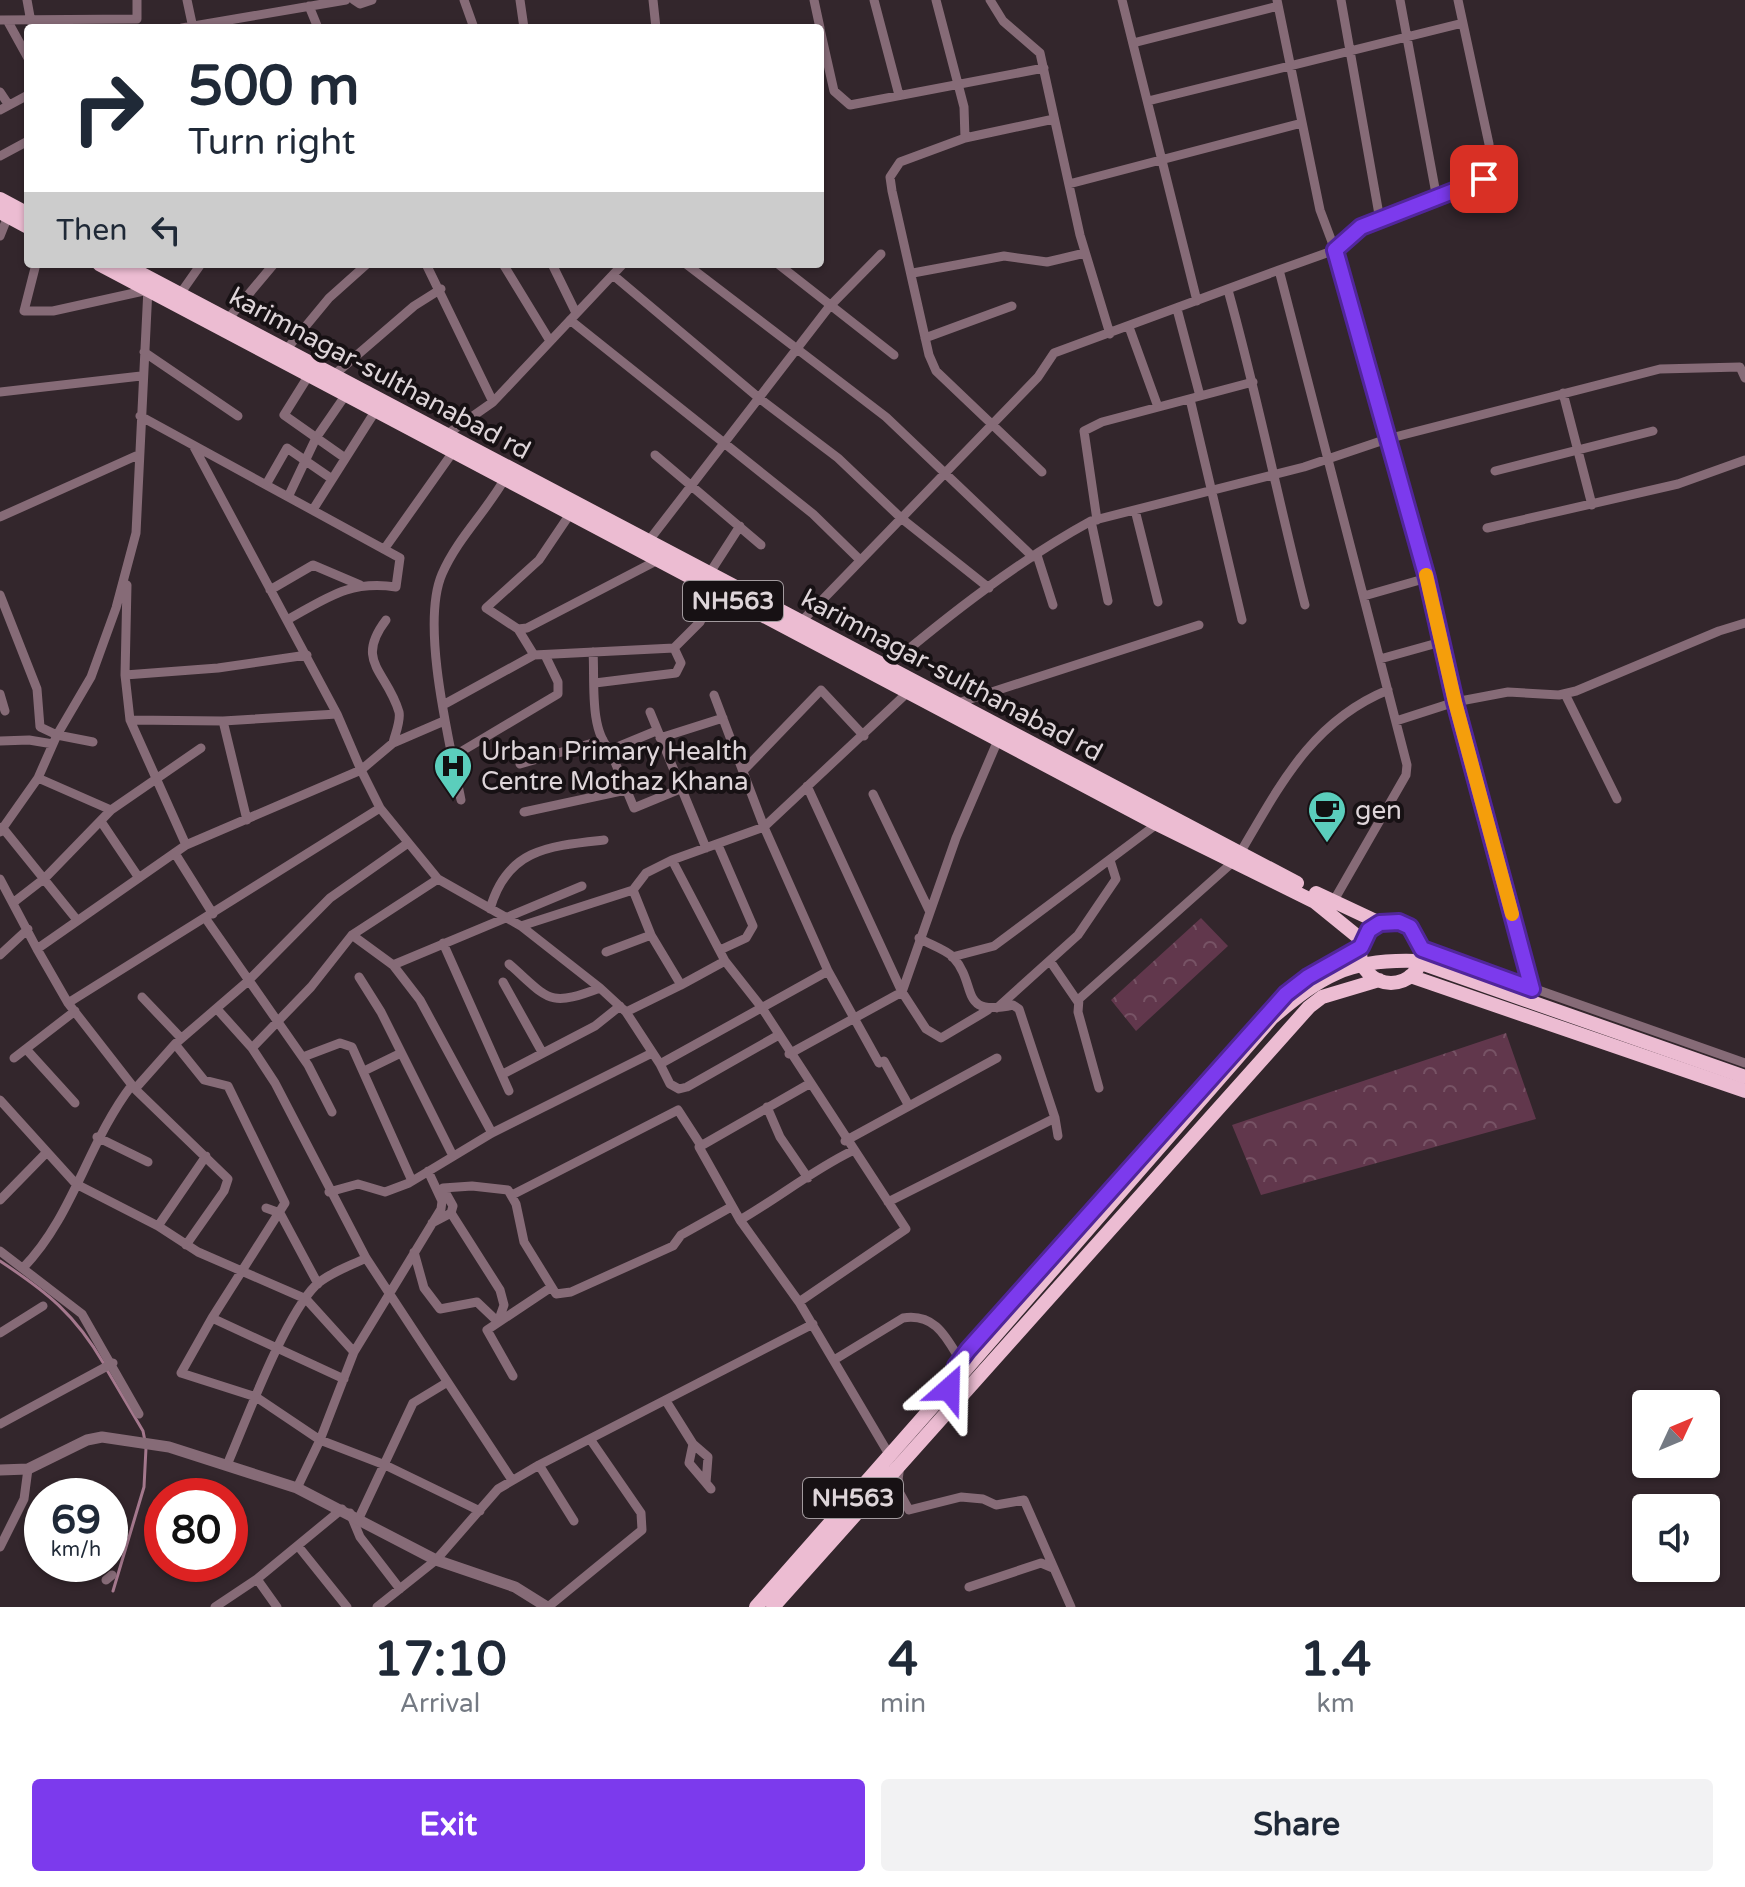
<!DOCTYPE html>
<html lang="en">
<head>
<meta charset="utf-8">
<style>
	body { margin:0; font-family:"Varela Round",sans-serif; background:#f2f2f3; color:#1f2937; height:100vh; display:flex; flex-direction:column; font-size:30px; white-space:nowrap }
	* { box-sizing:border-box; margin:0 }
	p { font-size:26px; color:#747a83 }
	.icon { flex:none; width:44px; height:44px; fill:none; stroke:currentColor; stroke-width:2; stroke-linecap:round; stroke-linejoin:round }
	.map { position:relative; height:1607px; overflow:hidden }
	.drawer { display:flex; flex-direction:column; background:#fff; flex:1 }
	.drawer>* { flex:none }
	.hud { position:absolute; left:24px; top:24px; width:800px; height:244px; border-radius:8px; box-shadow:0 2px 6px #0004; background:#fff; color:#1f2937; overflow:hidden }
	.needle { width:52px; rotate:46deg }
	.buttons { position:absolute; left:1632px; top:1390px; display:grid; gap:16px }
	.buttons a { display:grid; place-items:center; width:88px; height:88px; border-radius:8px; background:#fff; box-shadow:0 2px 6px #0004; font-size:40px }
	.speed { position:absolute; left:24px; top:1478px; display:flex; gap:16px; font-size:40px; font-weight:700; text-align:center }
	.speed>* { display:grid; place-content:center; width:104px; height:104px; border-radius:50%; background:#fff; box-shadow:0 2px 6px #0004; line-height:1 }
	.speed small { font-size:20px; font-weight:400 }
	.speed .limit { border:12px solid #d22; background:#fff; color:#111 }
	.pin { position:absolute; display:grid; place-items:center; width:68px; height:68px; color:#fff; margin:-34px; border-radius:16px; box-shadow:0 4px 12px #0006 }
	.me { position:absolute; width:88px; margin:-44px; rotate:25deg; stroke-linejoin:round; filter:drop-shadow(0 0 6px #0008) }
	.turn { display:flex; align-items:center; gap:28px; height:168px; padding:0 32px; font-size:36px }
	.turn .icon { width:104px; height:104px; stroke-width:2.5 }
	.turn b { display:block; font-size:56px; line-height:68px }
	.then { display:flex; align-items:center; height:76px; padding:0 32px; background:#0003; gap:16px; font-size:30px }
	.eta { display:flex; justify-content:space-evenly; align-items:center; height:136px; text-align:center }
	.eta b { font-size:48px; font-weight:700; line-height:56px }
	.primary-button { display:flex; gap:16px; margin-top:auto; padding:16px 32px }
	.primary-button a { flex:1; height:92px; border-radius:8px; background:#7c3aed; color:#fff; font-size:32px; font-weight:700; line-height:92px; text-align:center }
	.primary-button a+a { background:#f2f2f3; color:#1f2937 }
	.map>svg:first-child { display:block }
</style>
</head>
<body>
<div class="map">
<svg width="1745" height="1607" viewBox="0 0 1745 1607">
	<defs>
		<pattern id="park-crowns" width="20" height="18" patternUnits="userSpaceOnUse" patternTransform="scale(2)"><rect width="20" height="18" fill="#61374c"/><path d="M2 6a3 3 0 1 1 6 0M12 15a3 3 0 1 1 6 0" fill="none" stroke="#775365"/></pattern>
	</defs>
	<rect width="100%" height="100%" fill="#33262c"/>
	<path fill="url(#park-crowns)" d="M1201 918 1228 946 1136 1031 1111 1000Z
		M1506 1033 1536 1119 1261 1195 1232 1125Z"/>
	<g fill="none" stroke-linecap="round" stroke-linejoin="round">
		<path stroke="#a4788d" stroke-width="3" d="M0 1261C47 1292 75 1314 104 1364
			M107 1370 143 1431 145 1441
			M113 1591 144 1487 146 1448"/>
		<path stroke="#866b77" stroke-width="9" d="M27 0 31 22
			M187 0 193 28
			M354 0 360 4 372 0
			M464 0 474 28
			M520 0 524 28
			M653 0 656 28
			M814 0 820 28
			M874 0 899 95
			M936 0 964 107 965 138 900 162 890 177 892 191 929 355 936 371 1042 472
			M990 0 1003 21 1040 53 1080 235 1110 334
			M1122 0 1197 301
			M1277 0 1320 210 1335 250 1427 578 1455 702 1396 721
			M1341 0 1380 220
			M1400 0 1437 199
			M309 6 318 28
			M0 20 137 19V0
			M7 20 28 58
			M182 28 346 0
			M820 29 834 91 850 105 1044 68
			M1133 43 1278 6
			M0 92 8 104
			M1148 101 1463 23
			M0 110 28 95
			M965 138 1054 119
			M0 156 28 141
			M1069 184 1302 123
			M0 236 8 216
			M36 264 24 311H53L148 290
			M426 264 493 402
			M503 264 550 341
			M552 264 576 313
			M686 264 886 417 1033 557
			M778 264 894 355
			M913 273 1004 256 1047 262 1085 253
			M613 275 759 398 838 458 901 518 989 588
			M1228 290C1257 394 1278 500 1305 605
			M180 294 201 264
			M1177 309 1200 396
			M228 319 273 265
			M570 320 813 514 859 559
			M1129 327 1158 407
			M925 338 1012 306
			M286 350 329 298 367 264
			M144 352 238 416
			M309 375 284 415 345 458
			M334 375 414 306 441 289
			M0 392 141 376
			M1563 393 1592 505
			M1190 399 1242 620
			M140 416 400 558 396 587C349 580 327 598 287 620
			M446 435 493 402 623 264
			M194 447 337 714 223 721 247 820
			M655 455 761 545
			M1495 471 1653 431
			M267 483 287 448 332 479
			M289 495 316 438 347 393
			M314 508 376 410
			M1135 510 1158 602
			M570 514 539 560 486 608 518 629 527 628 656 561
			M0 517 138 455
			M1097 520 1084 431 1102 422 1253 382
			M1091 521 1108 601
			M1487 528 1678 484 1745 460
			M647 543 829 307 881 254
			M385 548 453 452
			M1037 555 1053 605
			M709 574 740 526
			M127 585 125 675 130 720 186 845
			M270 590 313 565 360 585
			M0 595 37 689 40 727 57 735 53 744 29 740 0 741
			M1364 596 1427 578
			M386 620C354 662 387 671 399 712 401 721 395 734 393 743
			M800 623 1038 377 1054 353 1279 270
			M518 629 534 655
			M593 652C595 679 589 730 610 750
			M1380 659 1441 642
			M886 668C950 614 1018 561 1091 521L1304 467 1387 439 1660 369 1740 367 1745 378
			M125 675 218 668 307 655
			M595 683 676 673 681 663 674 648
			M0 694 5 711
			M1565 694 1617 799
			M714 695 764 827 672 860 725 961
			M958 703 1199 625
			M443 705 534 655 674 648 700 622 715 591
			M650 712 706 848
			M337 714 361 770 393 743 444 721
			M130 720 223 721
			M656 731 610 750 634 808 680 789
			M57 735 93 742
			M660 738 723 718
			M452 757 558 694V682L545 655
			M520 764 603 740
			M743 771 821 690 864 736
			M38 778 111 810
			M807 786 902 992 956 838 998 740
			M873 794 929 910
			M461 800C450 744 420 625 442 574 458 537 488 510 507 475
			M524 812 626 790
			M102 823 139 878
			M2 827 77 920
			M0 832 38 778 57 735 91 677 116 608 136 533 148 288
			M718 845 753 926 746 938 720 950
			M1240 853C1280 785 1312 721 1388 690
			M176 855 213 914
			M0 879 37 949 186 845 361 770 380 808 438 879 521 926 600 988 626 1012 660 1064 828 971 764 827 907 693
			M14 902 45 878 111 810 201 748
			M1333 902 1406 775 1407 765 1279 270 1335 250 1361 227 1472 185 1491 172 1489 144 1458 0
			M490 909C507 849 548 846 604 840
			M206 919 308 1065 332 1112
			M521 926 633 890
			M352 935 393 965 582 886
			M651 935 633 890 646 873 672 860
			M919 938C928 944 945 949 953 957 979 986 957 1017 1013 1005L1019 1009 1055 1118 1058 1136
			M443 943 509 1091
			M37 949 68 1003 135 1089 228 1179 224 1191 186 1245
			M1422 949 1745 1063
			M606 952 651 935 681 985 626 1012
			M0 955 28 929
			M952 957 994 946 1157 824
			M1050 961 1078 1002
			M509 964C549 999 547 1008 600 988
			M393 965 420 1000 492 1133
			M828 971 879 1063
			M359 977 381 1012 453 1156
			M503 982 542 1052
			M681 985 725 961 762 1008 906 1229 799 1302 890 1456
			M1532 989 1455 702 1508 692 1559 695 1576 691 1719 631 1745 623
			M142 997 181 1038
			M68 1003 380 808
			M997 1008 1078 935 1116 879 1110 860
			M217 1009 252 1048 311 987 352 935 438 879
			M175 1044 204 1080 228 1086 285 1203 212 1318 344 1379
			M252 1048 275 1083 366 1258 512 1480
			M26 1049 75 1103
			M789 1054 902 992 926 1029 941 1038 988 1010
			M303 1057 340 1043 352 1047 412 1181
			M14 1058 75 1011
			M884 1061 909 1106
			M660 1064 670 1084 679 1089 687 1087 777 1036
			M364 1071 401 1053
			M503 1074 595 1026 620 1006
			M1099 1088 1078 1012 1079 999 1233 862
			M135 1089 175 1044 247 982 330 898 408 843
			M0 1100 76 1184 158 1226 198 1252 306 1299 354 1352
			M767 1107 780 1137 808 1178
			M97 1137 148 1162
			M845 1141 997 1058
			M329 1192 358 1184 385 1192 409 1183 492 1133 652 1053
			M512 1195 678 1110 700 1144
			M0 1200 45 1154
			M888 1202 1055 1118
			M266 1208 280 1213 318 1284
			M740 1220C778 1198 813 1170 852 1151
			M432 1223 451 1213 453 1206 443 1188 472 1186 508 1190 516 1204 524 1242 556 1294 571 1292 673 1246 681 1235 731 1207
			M158 1226 206 1156
			M0 1251 82 1314 139 1414
			M414 1252 424 1288 440 1309 477 1302 498 1322 504 1305 500 1290 451 1213
			M23 1268C73 1217 88 1142 132 1085
			M799 1302 740 1220 699 1147 809 1084
			M212 1318 181 1373 256 1397 320 1440 385 1465 480 1511
			M0 1333 43 1306
			M834 1360 903 1318C935 1313 946 1337 960 1360
			M513 1376 487 1330 550 1288
			M666 1401 693 1444
			M0 1424 113 1363
			M227 1465C246 1421 284 1317 316 1285 329 1273 350 1266 366 1258
			M539 1465 813 1324
			M900 1465 897 1488 909 1510 961 1497 983 1499 996 1505 1024 1500 1071 1607
			M706 1483 689 1463 693 1444 708 1457 706 1483 711 1489
			M297 1488 320 1440 354 1352 441 1209 442 1201 428 1171
			M350 1513 360 1537 400 1589
			M359 1518 413 1403 446 1383
			M298 1546 347 1607
			M0 1547 24 1499 28 1469
			M106 1580 112 1575
			M969 1587 1041 1563 1053 1568
			M215 1607 257 1579
			M277 1607 257 1579 342 1509
			M377 1607 436 1560 498 1489 539 1465 574 1521
			M548 1607 642 1530 641 1513 590 1439"/>
		<path stroke="#866b77" stroke-width="11" d="M0 1470 28 1469 87 1440 102 1437 169 1447 297 1488 436 1560 515 1587 547 1607"/>
		<path stroke="#ecbcd2" stroke-width="14" d="M0 199 28 214
			M0 212 28 227
			M99 264 1157 824 1315 902 1363 941
			M123 264 1297 883
			M1316 893 1380 923
			M1360 952a31 31 0 1 1 62 0a31 31 0 1 1-62 0Z
			M1410 976 1745 1091
			M1264 1018 1308 977 1361 947
			M949 1389 956 1366 968 1350 1250 1033
			M756 1607 955 1381
			M773 1607 1309 1007 1322 997 1379 980"/>
		<path stroke="#ecbcd2" stroke-width="14" d="M961 1375 1272 1018C1321 976 1348 959 1415 961L1745 1077"/>
	</g>
	<g fill="none" stroke-linecap="round" stroke-linejoin="round">
		<defs>
			<path id="route" d="M949 1389 956 1366 968 1350 1286 994 1308 977 1361 947 1369 930 1380 923 1399 922 1410 927 1422 949 1532 989 1455 702 1427 578 1335 250 1361 227 1484 179"/>
		</defs>
		<use href="#route" stroke="#51269a" stroke-width="20"/>
		<use href="#route" stroke="#7c3aed" stroke-width="14"/>
		<path stroke="#f59e0b" stroke-width="14" d="M1426 575 1455 702 1512 914"/>
	</g>
	<defs>
		<symbol id="hospital-pin" viewBox="-11 -11 22 30"><path d="M0 17L-7.5 6A9.5 9.5 0 1 1 7.5 6Z" fill="#5bcebc" stroke="#171114"/><path d="M-5-5h3v3.5h4V-5h3V5h-3V1.5h-4V5h-3Z" fill="#111"/></symbol>
		<symbol id="cafe-pin" viewBox="-11 -11 22 30"><path d="M0 17L-7.5 6A9.5 9.5 0 1 1 7.5 6Z" fill="#5bcebc" stroke="#171114"/><path d="M-5.5-4.5H6V0H3Q3 3.5 0 3.5H-2.5Q-5.5 3.5-5.5 0ZM3-3.2v2h1.7v-2ZM-6 4.5H4V6H-6Z" fill="#111"/></symbol>
	</defs>
	<g fill-rule="evenodd">
		<use href="#hospital-pin" x="431" y="744" width="44" height="60"/>
		<use href="#cafe-pin" x="1305" y="788" width="44" height="60"/>
	</g>
	<g text-anchor="middle" stroke-width="8" stroke-linejoin="round" paint-order="stroke">
		<g fill="#171114" stroke="#a29a9e" stroke-width="2">
			<rect x="683" y="581" width="100" height="40" rx="6"/>
			<rect x="803" y="1478" width="100" height="40" rx="6"/>
		</g>
		<g font-size="24" font-weight="bold" fill="#ded5d9">
			<text x="733" y="609">NH563</text>
			<text x="853" y="1506">NH563</text>
		</g>
		<g font-size="26" fill="#ded5d9" stroke="#171114">
			<text transform="translate(380 373) rotate(28)" y="9">karimnagar-sulthanabad rd</text>
			<text transform="translate(952 675) rotate(28)" y="9">karimnagar-sulthanabad rd</text>
		</g>
		<g font-size="26" fill="#ded5d9" stroke="#171114" text-anchor="start">
			<text x="481" y="760">Urban Primary Health<tspan x="481" dy="30">Centre Mothaz Khana</tspan></text>
			<text x="1355" y="819">gen</text>
		</g>
	</g>
</svg>
<div class="buttons">
<a><svg class="needle" viewBox="-14 -14 28 28"><path d="M0-13l5 13h-10z" fill="#e53935"/><path d="M0 13l5-13h-10z" fill="#747a83"/></svg></a>
<a><svg class="icon" aria-label="sound" viewBox="0 0 24 24"><path d="M4 9h4l5-4v14l-5-4H4zM17 9q2 3 0 6"/></svg></a>
</div>
<div class="speed"><div>69<small>km/h</small></div><div class="limit">80</div></div>
<div class="pin" style="left:1484px;top:179px;background:#d93025"><svg class="icon" aria-label="arrive" viewBox="0 0 24 24"><path d="M6 21V4h12l-3 4 3 4H6"/></svg></div>
<svg class="me" style="left:949px;top:1389px" viewBox="-20 -20 40 40"><path d="M0-17L14 15 0 8-14 15z" fill="#7c3aed" stroke="#fff" stroke-width="4"/></svg>
<div class="hud">
<div class="turn"><svg class="icon" aria-label="right" viewBox="0 0 24 24"><path d="M7 20v-9h11M14 6l5 5-5 5"/></svg><div><b>500 m</b>Turn right</div></div>
<div class="then">Then<svg class="icon" aria-label="left" viewBox="0 0 24 24"><path d="M17 20v-9H6M10 6l-5 5 5 5"/></svg></div>
</div>
</div>
<section class="drawer">
<div class="eta">
<div><b>17:10</b><p>Arrival</p></div>
<div><b>4</b><p>min</p></div>
<div><b>1.4</b><p>km</p></div>
</div>
<div class="primary-button"><a>Exit</a><a>Share</a></div>
</section>
</body>
</html>
